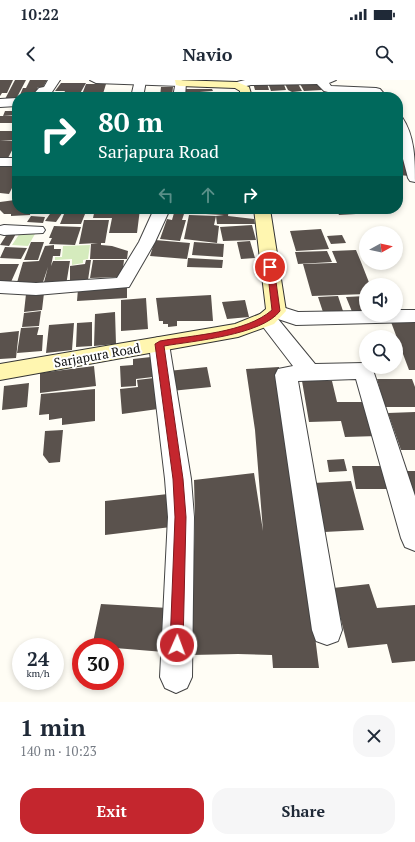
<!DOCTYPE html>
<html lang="en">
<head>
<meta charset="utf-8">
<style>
	body { margin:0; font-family:"PT Serif",serif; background:#f6f6f7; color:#1f2937; height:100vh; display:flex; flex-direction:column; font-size:15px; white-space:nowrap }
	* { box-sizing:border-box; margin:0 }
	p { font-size:13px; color:#747a83 }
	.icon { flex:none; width:22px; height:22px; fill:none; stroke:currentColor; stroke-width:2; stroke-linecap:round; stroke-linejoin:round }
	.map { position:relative; height:622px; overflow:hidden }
	.details { display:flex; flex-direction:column; background:#fff; flex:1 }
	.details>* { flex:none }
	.guide { position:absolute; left:12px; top:12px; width:391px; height:122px; border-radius:16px; box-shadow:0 2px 6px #0003; background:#00695c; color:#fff; overflow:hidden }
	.needle { width:26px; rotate:82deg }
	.buttons { position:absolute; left:359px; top:146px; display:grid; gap:8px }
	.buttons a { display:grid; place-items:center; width:44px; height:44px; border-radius:50%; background:#fff; box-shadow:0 2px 6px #0003; font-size:20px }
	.speed { position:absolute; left:12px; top:558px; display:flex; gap:8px; font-size:20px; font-weight:700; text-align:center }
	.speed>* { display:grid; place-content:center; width:52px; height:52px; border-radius:50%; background:#fff; box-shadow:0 2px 6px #0003; line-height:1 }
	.speed small { font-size:10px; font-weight:400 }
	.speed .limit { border:6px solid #d22; background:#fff; color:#111 }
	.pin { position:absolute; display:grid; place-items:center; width:34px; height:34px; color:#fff; margin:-17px; border:2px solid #fff; border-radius:50%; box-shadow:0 1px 4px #0007 }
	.me { position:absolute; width:44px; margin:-22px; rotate:2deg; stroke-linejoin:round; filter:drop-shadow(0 0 3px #0008) }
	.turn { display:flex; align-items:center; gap:14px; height:84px; padding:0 20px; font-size:18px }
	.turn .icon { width:52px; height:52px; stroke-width:2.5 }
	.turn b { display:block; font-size:28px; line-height:34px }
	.lanes { display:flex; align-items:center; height:38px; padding:0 20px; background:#0003; justify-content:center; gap:20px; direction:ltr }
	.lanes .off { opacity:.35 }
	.round { display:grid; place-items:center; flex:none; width:42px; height:42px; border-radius:16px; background:#f6f6f7 }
	.summary { display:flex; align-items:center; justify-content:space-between; height:68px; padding:0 20px }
	h1 { font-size:24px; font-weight:700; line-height:30px }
	.button { display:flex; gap:8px; margin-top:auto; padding:8px 20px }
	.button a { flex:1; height:46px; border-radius:16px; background:#c4262e; color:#fff; font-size:16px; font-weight:700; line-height:46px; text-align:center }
	.button a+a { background:#f6f6f7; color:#1f2937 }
	.status { display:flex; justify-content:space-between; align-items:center; height:28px; padding:0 20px; background:#fff; direction:ltr }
	.status svg { height:11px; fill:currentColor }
	header { display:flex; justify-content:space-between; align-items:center; height:52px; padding:0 20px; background:#fff; font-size:18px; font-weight:700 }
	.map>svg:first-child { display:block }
</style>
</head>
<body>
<div class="status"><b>10:22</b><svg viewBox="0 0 49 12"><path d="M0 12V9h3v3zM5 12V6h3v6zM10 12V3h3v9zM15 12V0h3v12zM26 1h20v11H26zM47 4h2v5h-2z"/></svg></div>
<header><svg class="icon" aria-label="back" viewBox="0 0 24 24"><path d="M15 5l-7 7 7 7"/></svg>Navio<svg class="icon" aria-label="search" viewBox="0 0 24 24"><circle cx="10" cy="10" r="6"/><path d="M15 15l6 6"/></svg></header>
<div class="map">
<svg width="415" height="622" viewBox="0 0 415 622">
	<rect width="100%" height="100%" fill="#fffdf5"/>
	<path fill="#d5ebbd" d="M20 153 35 154 28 166 12 165Z
		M90 165 88 179 83 180V183L72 185V179L55 180V177H62L63 166Z"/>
	<path fill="#5a524d" d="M0 0H13L7 13H2L0 16Z
		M15 0H26L15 21H4Z
		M30 0H47L43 7H38L34 17H19L23 8H26Z
		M283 2 286 10 271 11 268 3Z
		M284 2H297L302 11 292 12 288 10Z
		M61 3H86L78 17H62L65 11H55Z
		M253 3H267L269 10H255Z
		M317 3 322 10 304 11 300 4Z
		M86 4H106L102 17H81Z
		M161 7H173L172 17H160Z
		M186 9H212L213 11 186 13Z
		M326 10 351 11 354 17H321L320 12H327Z
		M290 12 293 17H260L259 13Z
		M301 12H318L319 17H302Z
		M61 13V17H43V14Z
		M5 31H17V35L3 36Z
		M0 36H17V43H0Z
		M0 51H17V60H0Z
		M0 60 17 61 8 78H0Z
		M398 64 403 78 410 96 398 95Z
		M0 86H17V98L9 114 0 113Z
		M15 120H17V129H31L30 135 11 136V134H4L0 130V122Z
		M34 129H65L56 142 45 141 52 131 33 132Z
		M66 129H87L81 144H60Z
		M95 129H140L137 153H109L112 138H93Z
		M170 129H229L228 136 254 139 255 144H217L216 136 224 135 169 132Z
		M234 129H250V131L235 132Z
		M336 129H354L356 134 339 135Z
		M174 133 184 134 182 140H186L180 161 160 159 167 139 172 140Z
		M189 135 216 136 214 145 219 146 217 163 184 159Z
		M31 136 45 137 43 143 27 142Z
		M84 140H109L105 163H101V165L112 166 128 171 127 179H90L91 164 98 163 79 164Z
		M252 145 256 160 223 161 220 147Z
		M54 146 81 147 75 165 49 164 52 158H49Z
		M321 149 329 169 296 171 290 151Z
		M9 151 17 152 9 166 0 165Z
		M342 155 346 163 331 164 327 156Z
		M155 160 190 163 187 179 150 176Z
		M250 161 255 178 241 179 237 162Z
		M31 162H44L38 180H24Z
		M194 162 224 164 223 177 192 175Z
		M54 165V169H61L60 176H53L51 186 53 181H70L66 205 43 206 48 187 42 205 16 206 23 182 39 181 45 166Z
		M5 167 27 168 21 179 0 178Z
		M356 170 361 182 337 183 332 171Z
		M327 171 332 182 298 184 295 172Z
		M188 178 223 180 222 188 187 187Z
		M86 180H91L88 200H70V186L85 184Z
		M93 180H124L122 197 90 198Z
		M361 182 370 205H366V214L312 216 303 184Z
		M0 184H19L11 202H0Z
		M127 205V218L77 221 78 209Z
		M44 213 42 230 24 232 26 214Z
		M211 215 213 241H177V246L168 247V244H163V241H159L156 218Z
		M338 216 344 234 324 235 318 217Z
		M366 216V234H353L346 217Z
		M146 218 148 249 121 251V220Z
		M245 220 249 237 227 239 222 222Z
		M41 231 39 246 22 247 24 233Z
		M115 232 116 264 94 266 95 234Z
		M92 242V266L76 267 77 243Z
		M391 242H415V290H409Z
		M74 243 72 270 46 273 49 245Z
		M39 247 37 255H43L42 271 17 273 21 248Z
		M19 251 16 278 0 279V253Z
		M151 277 153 297 136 299V306L121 307 120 286 133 285V279Z
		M94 286 96 306 40 313V293Z
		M207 287 211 307 171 311 168 291Z
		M279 287 285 318 319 588H273L272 575 238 574 191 575 195 437 194 400 254 393 263 451 255 350 246 289Z
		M154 298 158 329 122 334 120 309 138 307 137 300Z
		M377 299H412L415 307V327H385Z
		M302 301H332L337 322H368L378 356 345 357 341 341 309 342Z
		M29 303 27 327 2 330 4 306Z
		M95 309V341L62 345V338L49 340V334L39 335 41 314Z
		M415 332V370H401L388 333Z
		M63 350 60 382 49 383 43 375 45 351Z
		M344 379 347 391 329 392 327 380Z
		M352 386H385L390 409H356Z
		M404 391H415V429Z
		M351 401 364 450 324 452 313 403Z
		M168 414 171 447 105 455V421Z
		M369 504 377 528 415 525V581L392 583 387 564 348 568 333 508Z
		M101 524 168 528 164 572 115 568V567H92Z"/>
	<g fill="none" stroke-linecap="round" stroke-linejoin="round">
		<defs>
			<path id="minor" d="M48 0H60L52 12 46 13 43 17H31L39 8 44 7Z
				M135 0 146 1 143 17H131Z
				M245 0H336L329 3 331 6 376 8 380 9 387 17H375L373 14 328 12 324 11 317 4 251 5 237 8 231 5 233 3Z
				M176 1H184L186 3 185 17H173Z
				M17 18V26L0 27V19Z
				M398 36 402 37C415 56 415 81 415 102L410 101 408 98 398 60Z
				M0 78H17V86H0Z
				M154 129H170L155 162 129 207 36 215 0 213V201L36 203 117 198 139 162Z
				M4 145 43 147 45 150 43 153 4 155 0 154V146Z
				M276 225 298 232 366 231V235H396V230H415V242L296 245 278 239 315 284 364 283 366 284V287H372L415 416V471L405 467 401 458 356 299 298 301 342 550 338 561 327 565 316 561 312 550 275 295 278 289 293 286 257 239 260 234 267 233 266 231 269 227Z
				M159 257 166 259 169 264 191 399 194 437 192 597 187 608 176 613 165 608 160 597 168 437 165 399 149 264 152 259Z"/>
			<path id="tertiary" d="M90 0H181L186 3 180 6 96 3Z"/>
			<path id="secondary" d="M175 0 237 2 249 7 252 17H240V11L235 8 180 6 176 5Z
				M254 129H270L286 231 274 244 238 257 0 300V284L235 244 260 234 266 229Z"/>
		</defs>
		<use href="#minor" stroke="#444" stroke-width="2"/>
		<use href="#tertiary" stroke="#444" stroke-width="2"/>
		<use href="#secondary" stroke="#333" stroke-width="2"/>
		<use href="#minor" fill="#fff" fill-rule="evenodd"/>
		<use href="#tertiary" fill="#fff" fill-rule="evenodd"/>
		<use href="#secondary" fill="#fff6b0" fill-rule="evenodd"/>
	</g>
	<path fill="#c4262e" stroke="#7f191e" d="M270 185 274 187 280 231C262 255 193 261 164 266L183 399 186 437 183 565 181 569 177 571 172 569 170 565 175 437 173 399 155 264 160 261C193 255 246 253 272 230L267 187Z"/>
	<g text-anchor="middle" stroke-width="4" stroke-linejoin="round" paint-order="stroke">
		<g font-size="13" fill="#111" stroke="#fff">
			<text transform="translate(97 275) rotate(-10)" y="5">Sarjapura Road</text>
		</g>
	</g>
</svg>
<div class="buttons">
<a><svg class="needle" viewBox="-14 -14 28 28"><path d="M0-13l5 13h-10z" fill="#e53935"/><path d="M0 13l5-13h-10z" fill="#747a83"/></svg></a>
<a><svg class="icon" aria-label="sound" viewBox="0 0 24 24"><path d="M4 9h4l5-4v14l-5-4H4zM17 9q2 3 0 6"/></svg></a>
<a><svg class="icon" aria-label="search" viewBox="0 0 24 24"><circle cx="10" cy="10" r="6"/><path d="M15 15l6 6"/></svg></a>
</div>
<div class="speed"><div>24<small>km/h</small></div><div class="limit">30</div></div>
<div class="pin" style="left:270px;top:187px;background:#d93025"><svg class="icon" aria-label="arrive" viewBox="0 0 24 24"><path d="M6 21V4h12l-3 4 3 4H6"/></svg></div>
<svg class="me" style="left:177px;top:565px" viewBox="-20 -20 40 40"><circle r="17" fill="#c4262e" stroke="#fff" stroke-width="3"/><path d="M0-11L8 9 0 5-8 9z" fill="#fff"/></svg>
<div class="guide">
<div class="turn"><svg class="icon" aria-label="right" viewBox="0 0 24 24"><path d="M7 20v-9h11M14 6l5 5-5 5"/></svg><div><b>80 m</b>Sarjapura Road</div></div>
<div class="lanes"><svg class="icon off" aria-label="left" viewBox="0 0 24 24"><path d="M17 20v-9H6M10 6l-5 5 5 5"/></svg><svg class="icon off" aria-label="ahead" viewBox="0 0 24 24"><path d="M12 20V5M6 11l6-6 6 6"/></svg><svg class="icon" aria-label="right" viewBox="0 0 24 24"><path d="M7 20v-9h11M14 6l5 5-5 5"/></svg></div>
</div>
</div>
<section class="details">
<div class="summary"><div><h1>1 min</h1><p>140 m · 10:23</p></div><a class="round"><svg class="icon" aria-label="close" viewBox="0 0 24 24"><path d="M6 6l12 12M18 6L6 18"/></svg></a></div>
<div class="button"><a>Exit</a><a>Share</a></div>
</section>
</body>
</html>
